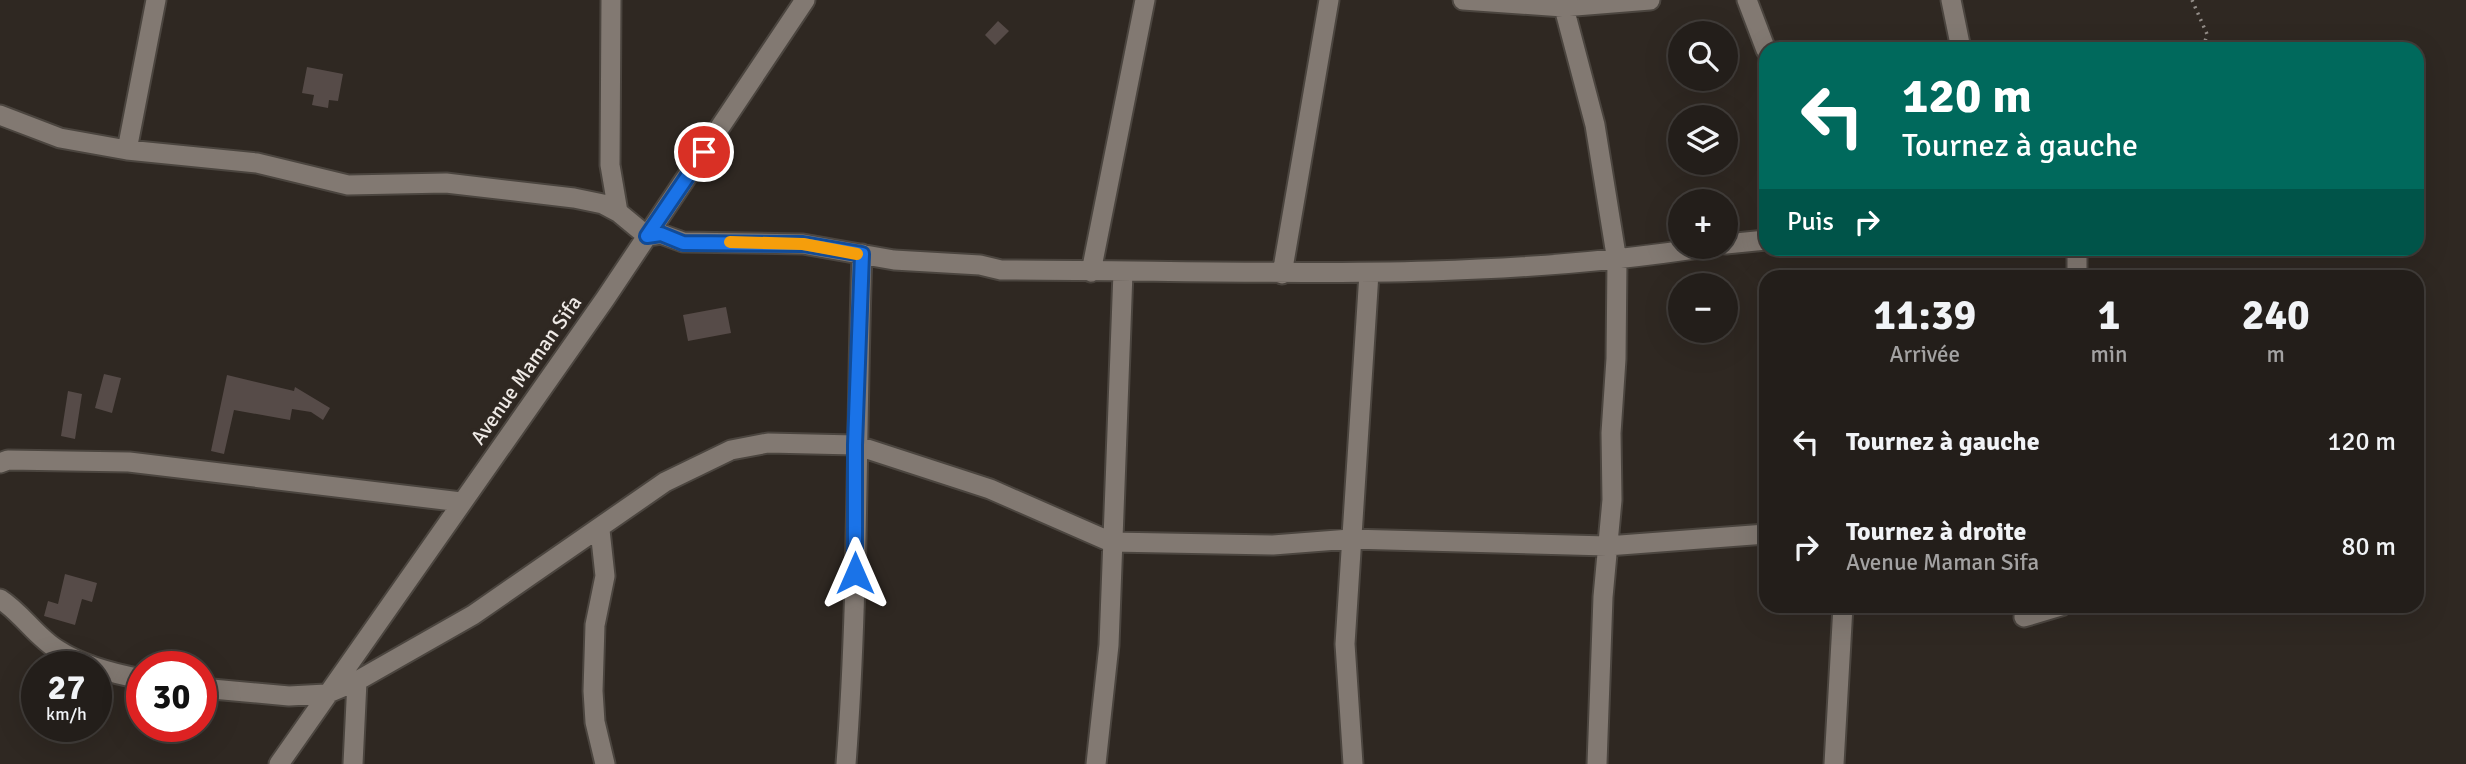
<!DOCTYPE html>
<html lang="fr">
<head>
<meta charset="utf-8">
<style>
	body { margin:0; font-family:Signika,sans-serif; background:#2f2b27; color:#f1f3f6; height:100vh; display:flex; flex-direction:column; font-size:26px; white-space:nowrap }
	* { box-sizing:border-box; margin:0 }
	p { font-size:23px; color:#a3a2a2 }
	.icon { flex:none; width:38px; height:38px; fill:none; stroke:currentColor; stroke-width:2; stroke-linecap:round; stroke-linejoin:round }
	.map { position:relative; flex:1; overflow:hidden }
	.drawer { position:absolute; left:1759px; top:270px; width:665px; height:343px; display:flex; flex-direction:column; background:#231e1a; border-radius:21px; box-shadow:0 7px 28px #0002,0 0 0 2px #403c39 }
	.drawer>* { flex:none }
	.top-card { position:absolute; left:1759px; top:42px; width:665px; height:214px; border-radius:21px; box-shadow:0 7px 28px #0002,0 0 0 2px #403c39; background:#00695c; color:#fff; overflow:hidden }
	.fabs { position:absolute; left:1668px; top:21px; display:grid; gap:14px }
	.fabs a { display:grid; place-items:center; width:70px; height:70px; border-radius:50%; background:#231e1a; box-shadow:0 7px 28px #0002,0 0 0 2px #403c39; font-size:35px }
	.speed { position:absolute; left:21px; top:651px; display:flex; gap:14px; font-size:35px; font-weight:700; text-align:center }
	.speed>* { display:grid; place-content:center; width:91px; height:91px; border-radius:50%; background:#231e1a; box-shadow:0 7px 28px #0002,0 0 0 2px #403c39; line-height:1 }
	.speed small { font-size:18px; font-weight:400 }
	.speed .limit { border:10px solid #d22; background:#fff; color:#111 }
	.pin { position:absolute; display:grid; place-items:center; width:60px; height:60px; color:#fff; margin:-30px; border:4px solid #fff; border-radius:50%; box-shadow:0 2px 7px #0007 }
	.me { position:absolute; width:77px; margin:-38px; rotate:0deg; stroke-linejoin:round; filter:drop-shadow(0 0 5px #0008) }
	.turn { display:flex; align-items:center; gap:24px; height:147px; padding:0 28px; font-size:32px }
	.turn .icon { width:91px; height:91px; stroke-width:2.5 }
	.turn b { display:block; font-size:49px; line-height:60px }
	.then { display:flex; align-items:center; height:66px; padding:0 28px; background:#0003; gap:14px; font-size:26px }
	.eta { display:flex; justify-content:space-evenly; align-items:center; height:119px; text-align:center }
	.eta b { font-size:42px; font-weight:700; line-height:49px }
	ul { padding:0; list-style:none }
	li { display:flex; align-items:center; gap:21px; height:105px; padding:0 28px }
	li div { flex:1 }
	li b { display:block; font-size:26px }
	li em { font-style:normal }
	.map>svg:first-child { display:block }
</style>
</head>
<body>
<div class="map">
<svg width="2466" height="764" viewBox="0 0 2466 764">
	<rect width="100%" height="100%" fill="#2f2822"/>
	<path fill="#564b48" d="M998 21 1009 31 995 45 985 35Z
		M307 67 343 74 338 101 329 100 328 108 312 105 314 95 302 93Z
		M726 307 731 333 688 341 683 315Z
		M104 374 121 378 112 413 95 408Z
		M227 375 294 391 295 387 330 408 323 420 311 412 292 409 290 420 234 410 224 454 211 451Z
		M68 391 82 394 75 439 61 436Z
		M65 574 97 583 92 602 82 599 75 625 44 616 48 601 58 604Z"/>
	<g fill="none" stroke-linecap="round" stroke-linejoin="round">
		<defs>
			<path id="street" d="M611 0 610 165 618 212
				M1463 0 1563 7 1650 0
				M1562 0 1595 125 1617 261 1616 359 1611 433 1612 500 1603 597 1597 764
				M1747 0 1766 50
				M1951 0 1961 49
				M0 115 60 138 127 150 257 163 348 185 446 183 574 198 603 204 618 212 647 236 661 234 683 242 803 244 894 260 980 265 1001 270C1237 270 1473 284 1707 247
				M127 150 156 0
				M1726 244 1766 240
				M2077 248V276
				M1091 272 1145 0
				M1282 274 1329 0
				M0 463 8 460 129 462 461 502
				M600 530 605 576 595 625 593 691 595 722 605 764
				M0 599C22 613 36 637 58 650 81 665 115 674 142 679
				M2024 617 2061 606
				M201 688 289 696 326 694 357 681 473 615 665 482 731 450 768 443 855 445 990 489 1111 542 1273 545 1350 539 1607 546 1766 534
				M279 764 605 299 805 0
				M353 764 357 681
				M846 764C859 595 856 424 862 254
				M1096 764 1109 645 1123 272
				M1353 764 1345 644 1369 273
				M1834 764 1843 606"/>
		</defs>
		<use href="#street" stroke="#4b453f" stroke-width="23"/>
		<path stroke="#938d88" stroke-width="3.5" stroke-dasharray="2 5" stroke-linecap="butt" d="M2192 0 2207 34 2203 49"/>
		<use href="#street" stroke="#827972" stroke-width="19"/>
	</g>
	<g fill="none" stroke-linecap="round" stroke-linejoin="round">
		<defs>
			<path id="route" d="M704 152 647 236 661 234 683 243 803 244 862 254 855 445V573"/>
		</defs>
		<use href="#route" stroke="#114b97" stroke-width="18"/>
		<use href="#route" stroke="#1a73e8" stroke-width="12"/>
		<path stroke="#f59e0b" stroke-width="12" d="M730 242 803 244 857 254"/>
	</g>
	<g text-anchor="middle" stroke-width="7" stroke-linejoin="round" paint-order="stroke">
		<g font-size="21" fill="#eee9e5" stroke="#2f2822">
			<text transform="translate(526 370) rotate(-55)" y="7">Avenue Maman Sifa</text>
		</g>
	</g>
</svg>
<div class="fabs">
<a><svg class="icon" aria-label="search" viewBox="0 0 24 24"><circle cx="10" cy="10" r="6"/><path d="M15 15l6 6"/></svg></a>
<a><svg class="icon" aria-label="layers" viewBox="0 0 24 24"><path d="M12 4l9 5-9 5-9-5zM3 14l9 5 9-5"/></svg></a>
<a>+</a>
<a>−</a>
</div>
<div class="speed"><div>27<small>km/h</small></div><div class="limit">30</div></div>
<div class="pin" style="left:704px;top:152px;background:#d93025"><svg class="icon" aria-label="arrive" viewBox="0 0 24 24"><path d="M6 21V4h12l-3 4 3 4H6"/></svg></div>
<svg class="me" style="left:855px;top:573px" viewBox="-20 -20 40 40"><path d="M0-17L14 15 0 8-14 15z" fill="#1a73e8" stroke="#fff" stroke-width="4"/></svg>
<div class="top-card">
<div class="turn"><svg class="icon" aria-label="left" viewBox="0 0 24 24"><path d="M17 20v-9H6M10 6l-5 5 5 5"/></svg><div><b>120 m</b>Tournez à gauche</div></div>
<div class="then">Puis<svg class="icon" aria-label="right" viewBox="0 0 24 24"><path d="M7 20v-9h11M14 6l5 5-5 5"/></svg></div>
</div>
<section class="drawer">
<div class="eta">
<div><b>11:39</b><p>Arrivée</p></div>
<div><b>1</b><p>min</p></div>
<div><b>240</b><p>m</p></div>
</div>
<ul>
<li><svg class="icon" aria-label="left" viewBox="0 0 24 24"><path d="M17 20v-9H6M10 6l-5 5 5 5"/></svg><div><b>Tournez à gauche</b></div><em>120 m</em></li>
<li><svg class="icon" aria-label="right" viewBox="0 0 24 24"><path d="M7 20v-9h11M14 6l5 5-5 5"/></svg><div><b>Tournez à droite</b><p>Avenue Maman Sifa</p></div><em>80 m</em></li>
</ul>
</section>
</div>
</body>
</html>
